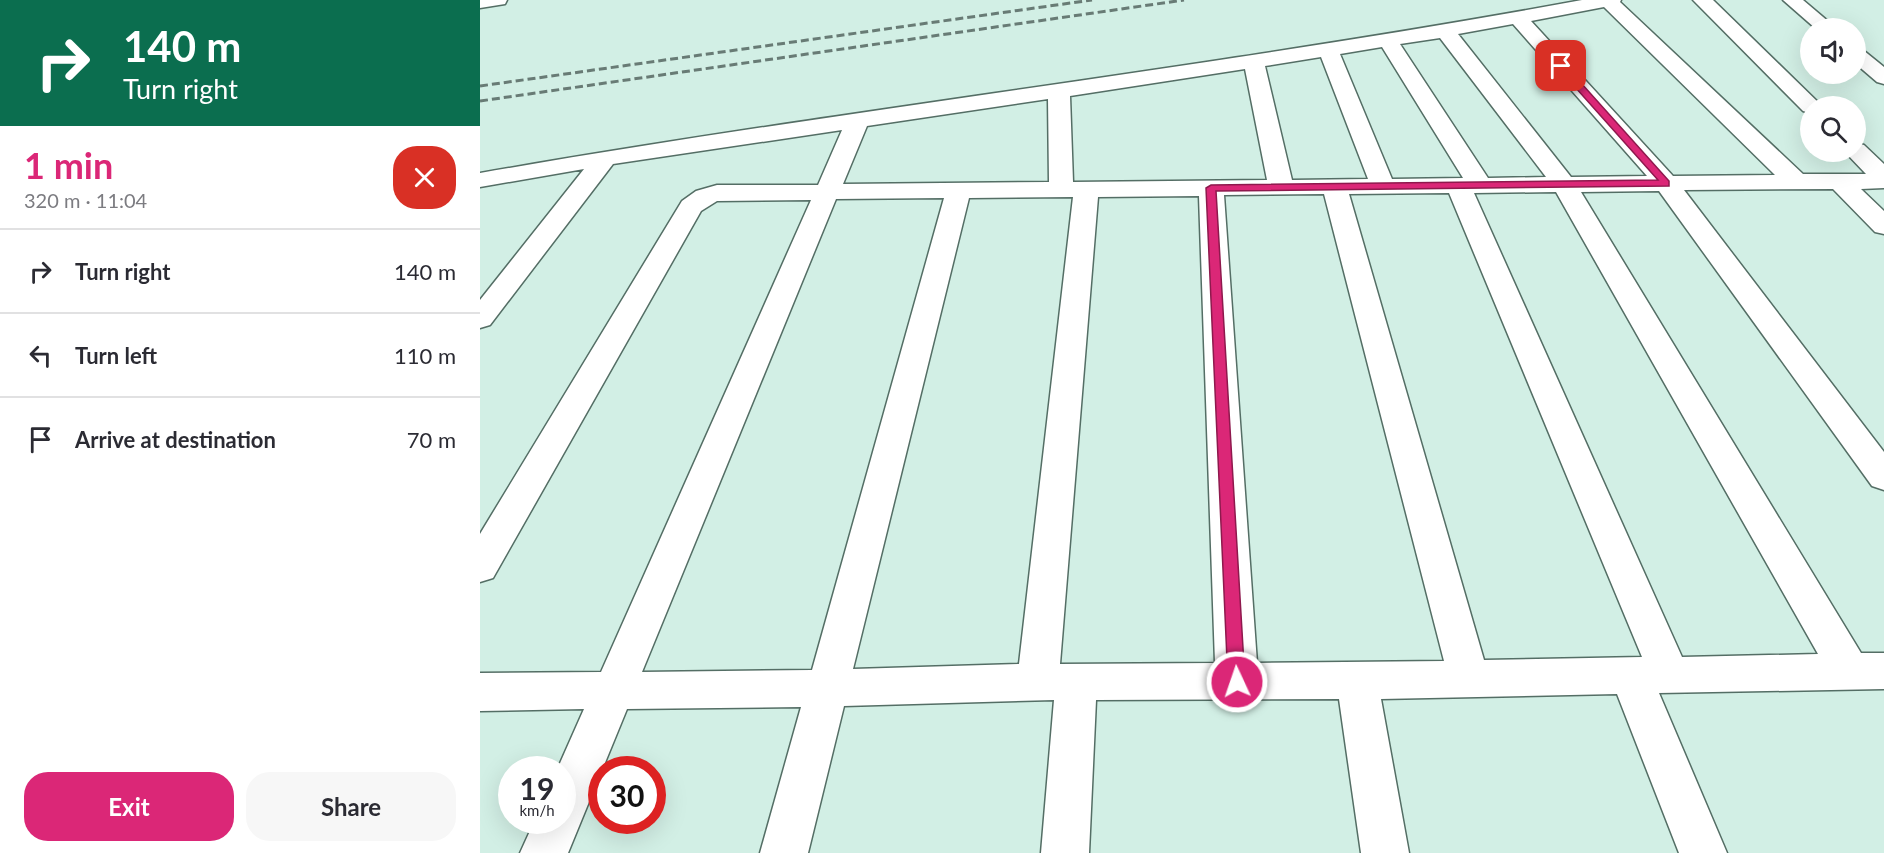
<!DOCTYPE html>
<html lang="en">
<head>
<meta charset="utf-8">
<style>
	body { margin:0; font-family:Lato,sans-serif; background:#f7f7f7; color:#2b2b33; height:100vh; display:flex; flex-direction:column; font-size:22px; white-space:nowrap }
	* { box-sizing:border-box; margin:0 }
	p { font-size:20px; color:#7c7c81 }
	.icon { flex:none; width:33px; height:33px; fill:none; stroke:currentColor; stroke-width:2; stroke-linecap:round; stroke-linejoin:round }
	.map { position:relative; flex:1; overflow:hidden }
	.side { display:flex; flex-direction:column; background:#fff; width:480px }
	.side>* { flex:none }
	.guide { background:#0b6e4f; color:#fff; overflow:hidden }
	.buttons { position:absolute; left:1320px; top:18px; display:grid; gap:12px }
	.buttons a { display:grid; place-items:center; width:66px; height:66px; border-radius:50%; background:#fff; box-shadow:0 6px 24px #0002; font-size:30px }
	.speed { position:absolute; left:18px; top:756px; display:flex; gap:12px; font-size:30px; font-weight:700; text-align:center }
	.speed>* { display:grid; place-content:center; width:78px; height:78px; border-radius:50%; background:#fff; box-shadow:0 6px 24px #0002; line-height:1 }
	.speed small { font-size:15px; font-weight:400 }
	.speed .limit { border:9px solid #d22; background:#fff; color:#111 }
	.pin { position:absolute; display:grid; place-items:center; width:51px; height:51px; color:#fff; margin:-26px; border-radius:12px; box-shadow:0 3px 9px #0006 }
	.me { position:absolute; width:66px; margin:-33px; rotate:357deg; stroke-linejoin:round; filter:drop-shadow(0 0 4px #0008) }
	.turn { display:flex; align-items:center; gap:21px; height:126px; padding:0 24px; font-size:27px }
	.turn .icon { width:78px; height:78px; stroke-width:2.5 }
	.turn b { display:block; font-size:42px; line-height:51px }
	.round { display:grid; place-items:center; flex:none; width:63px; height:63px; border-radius:24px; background:#f7f7f7 }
	.head { display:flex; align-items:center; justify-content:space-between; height:102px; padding:0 24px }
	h1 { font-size:36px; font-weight:700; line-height:45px; color:#db2777 }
	.button { display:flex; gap:12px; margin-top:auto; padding:12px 24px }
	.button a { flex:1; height:69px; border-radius:24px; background:#db2777; color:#fff; font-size:24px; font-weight:700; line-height:69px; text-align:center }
	.button a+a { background:#f7f7f7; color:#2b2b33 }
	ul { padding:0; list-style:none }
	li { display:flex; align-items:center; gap:18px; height:84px; padding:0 24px; border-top:2px solid #e1e1e2 }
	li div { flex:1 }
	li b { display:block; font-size:22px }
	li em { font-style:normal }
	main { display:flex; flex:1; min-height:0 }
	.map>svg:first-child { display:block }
</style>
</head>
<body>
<main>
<section class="side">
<div class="guide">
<div class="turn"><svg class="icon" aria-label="right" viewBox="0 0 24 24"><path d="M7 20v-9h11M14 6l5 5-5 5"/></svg><div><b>140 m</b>Turn right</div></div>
</div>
<div class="head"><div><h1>1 min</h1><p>320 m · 11:04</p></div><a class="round" style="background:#d93025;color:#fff"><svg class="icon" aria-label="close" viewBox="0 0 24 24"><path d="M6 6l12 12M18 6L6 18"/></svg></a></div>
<ul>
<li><svg class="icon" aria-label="right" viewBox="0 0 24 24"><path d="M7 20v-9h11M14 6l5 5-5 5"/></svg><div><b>Turn right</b></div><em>140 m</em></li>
<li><svg class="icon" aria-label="left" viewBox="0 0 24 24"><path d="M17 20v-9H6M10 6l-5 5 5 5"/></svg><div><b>Turn left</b></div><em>110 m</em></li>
<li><svg class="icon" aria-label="arrive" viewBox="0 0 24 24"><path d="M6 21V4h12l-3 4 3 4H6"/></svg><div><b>Arrive at destination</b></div><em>70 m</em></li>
</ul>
<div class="button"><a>Exit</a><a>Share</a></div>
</section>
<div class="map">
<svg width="1404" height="853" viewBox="0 0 1404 853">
	<rect width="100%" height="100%" fill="#d2efe5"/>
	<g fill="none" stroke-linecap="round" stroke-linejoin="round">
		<defs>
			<path id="minor" d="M0 0H27L25 4 0 8Z
				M1102 0H1141L1140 2 1323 174H1386L1365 152H1376V143L1384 145 1404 164V188L1381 189 1404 211V234L1395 232 1353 189 1204 190 1404 452V490L1392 486 1179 191 1101 192 1381 653H1404V689L1179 693 1247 853H1199L1137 694 901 699 929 853H881L859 699 616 700 609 853H561L574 700 364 706 328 853H280L321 707 147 709 88 853H40L55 820H82V770H77L104 709 0 711V673L121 672 331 200 237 201 221 211 13 578 0 582V534L202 201 216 191 237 185H338L362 130 133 164 10 325 0 328V300L104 169 0 187V173C366 109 739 67 1102 0ZM1124 7 1295 175 1193 176 1051 21ZM1033 24 1167 176 1091 177 978 34ZM960 38 1066 177 1008 178 920 44ZM902 47 983 178 912 179 860 54ZM841 57 888 179 812 180 785 66ZM765 69 787 180 593 182 590 96ZM568 99 569 182 363 184 387 126ZM1076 192 1338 654 1202 657 994 193ZM969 193 1162 657 1004 660 869 194ZM844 194 964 661 777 663 744 195ZM719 196 735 663 580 664 618 197ZM593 197 539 664 373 669 489 198ZM464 198 332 670 162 672 356 199Z
				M1213 0H1233L1342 106H1330V113L1323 111Z
				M1303 0H1323L1356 28H1335Z
				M1376 48 1383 50 1404 67V84L1397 82 1376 64Z"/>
		</defs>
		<use href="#minor" stroke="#546e65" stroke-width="3"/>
		<use href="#minor" fill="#fff" fill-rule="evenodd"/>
		<path stroke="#687b75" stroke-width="3" stroke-dasharray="8 4" stroke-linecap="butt" d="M0 86 612 0
			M0 101 704 0"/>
	</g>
	<path fill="#db2777" stroke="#8e194d" stroke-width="1.5" d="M1078 64H1084L1189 181V186L736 191 765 682 763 688 757 690 751 688 748 682 726 188 731 185 1178 180 1078 68Z"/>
</svg>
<div class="buttons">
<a><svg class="icon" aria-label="sound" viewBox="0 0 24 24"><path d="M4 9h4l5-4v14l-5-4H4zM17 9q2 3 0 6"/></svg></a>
<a><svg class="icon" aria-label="search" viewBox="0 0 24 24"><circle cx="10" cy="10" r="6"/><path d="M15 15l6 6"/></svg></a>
</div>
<div class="speed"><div>19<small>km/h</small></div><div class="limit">30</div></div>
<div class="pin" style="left:1081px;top:66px;background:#d93025"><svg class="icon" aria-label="arrive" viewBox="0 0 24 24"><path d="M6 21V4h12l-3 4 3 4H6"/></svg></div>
<svg class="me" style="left:757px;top:682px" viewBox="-20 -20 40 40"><circle r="17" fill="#db2777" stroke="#fff" stroke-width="3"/><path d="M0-11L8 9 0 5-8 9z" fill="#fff"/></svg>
</div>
</main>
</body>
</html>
